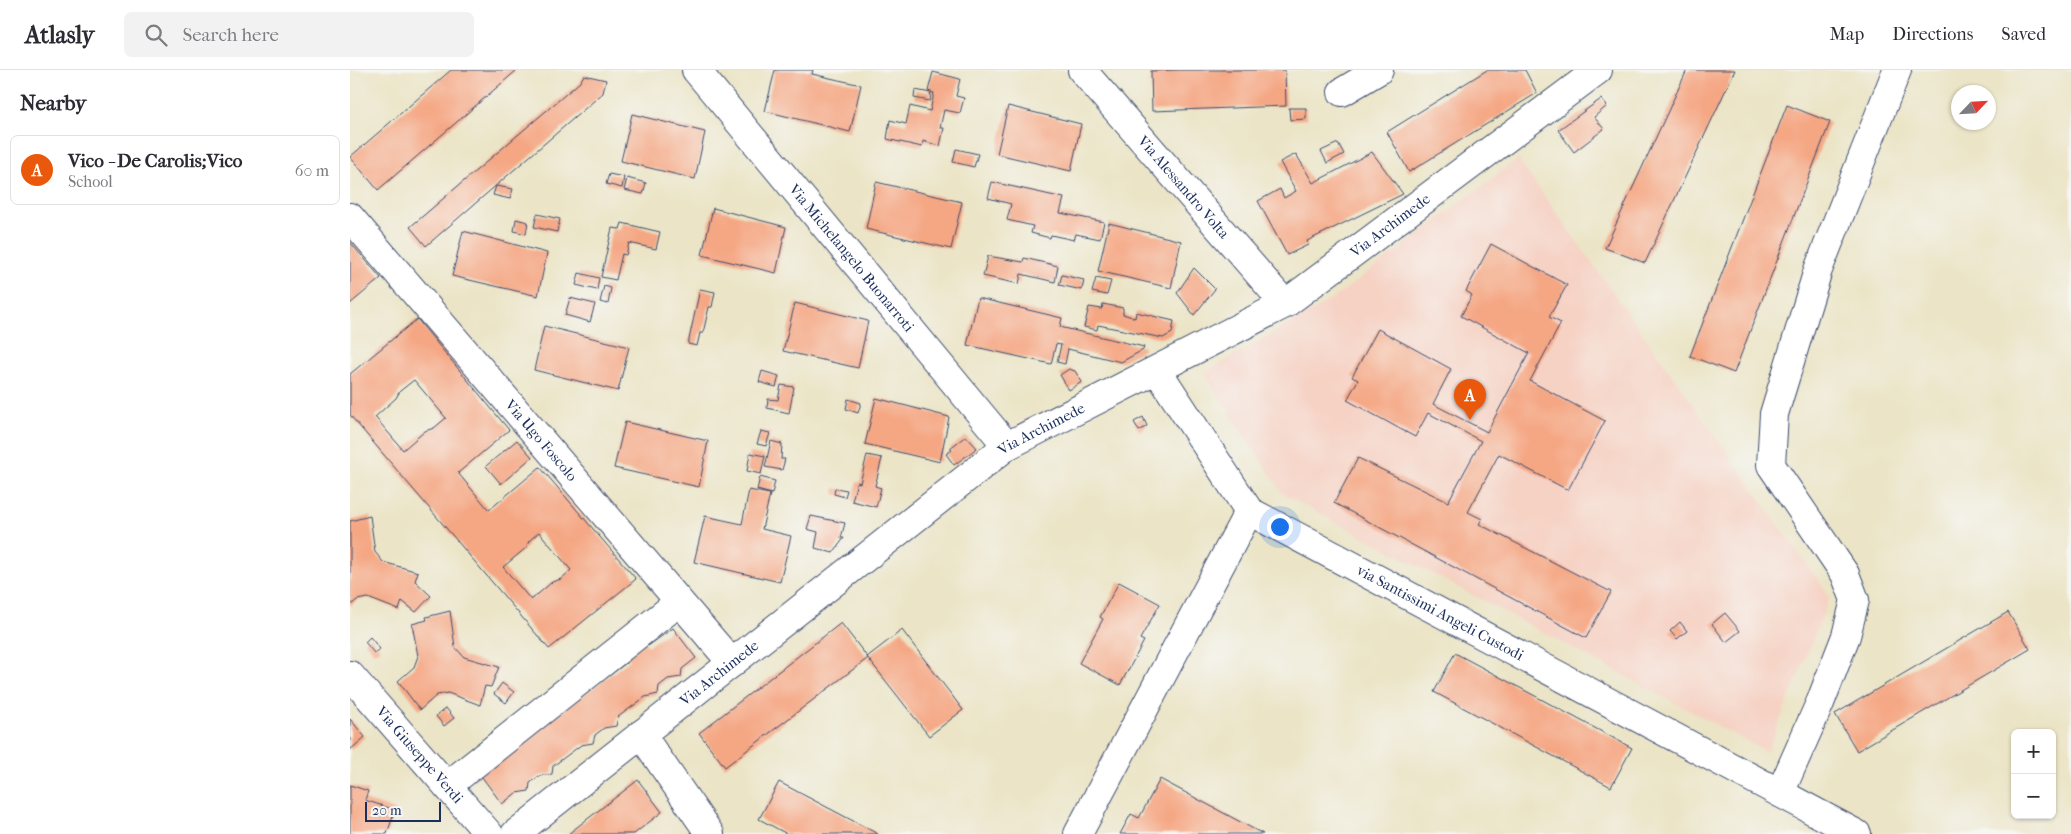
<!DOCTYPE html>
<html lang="en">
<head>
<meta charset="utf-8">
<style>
  body { margin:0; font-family:"IM FELL French Canon",serif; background:#f2f2f3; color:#2b2b33 }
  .controls { position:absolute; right:15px; bottom:15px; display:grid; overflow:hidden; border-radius:8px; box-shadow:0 1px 4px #0004 }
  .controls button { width:45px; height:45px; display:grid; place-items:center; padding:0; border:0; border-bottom:1px solid #e1e1e2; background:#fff; color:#2b2b33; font:25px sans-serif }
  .compass { position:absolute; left:1601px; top:15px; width:45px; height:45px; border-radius:50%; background:#fff; box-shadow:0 1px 4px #0004; rotate:65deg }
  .scale { position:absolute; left:15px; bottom:12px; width:76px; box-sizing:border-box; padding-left:5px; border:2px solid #1b2f5e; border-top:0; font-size:14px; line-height:18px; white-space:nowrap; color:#1b2f5e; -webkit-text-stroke:4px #f6f6f2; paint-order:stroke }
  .you { position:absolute; left:929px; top:456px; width:18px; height:18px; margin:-12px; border:4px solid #fff; border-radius:50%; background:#1a73e8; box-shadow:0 0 0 8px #1a73e833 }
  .badge { display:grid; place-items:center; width:32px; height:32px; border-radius:50%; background:#ea580c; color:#fff; font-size:16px; font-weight:700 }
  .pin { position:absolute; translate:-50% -41px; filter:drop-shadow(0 1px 2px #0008) }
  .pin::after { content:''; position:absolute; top:26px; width:18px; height:15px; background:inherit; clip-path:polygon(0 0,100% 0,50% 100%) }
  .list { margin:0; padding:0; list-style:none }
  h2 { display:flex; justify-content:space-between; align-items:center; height:65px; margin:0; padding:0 20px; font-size:21px }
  h2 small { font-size:16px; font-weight:400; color:#7c7c81 }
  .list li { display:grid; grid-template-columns:32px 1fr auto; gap:15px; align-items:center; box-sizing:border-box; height:70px; margin:0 10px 10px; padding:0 10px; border:1px solid #e1e1e2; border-radius:8px }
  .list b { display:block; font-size:19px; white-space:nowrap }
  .list p { margin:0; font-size:16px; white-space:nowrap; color:#7c7c81 }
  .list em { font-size:16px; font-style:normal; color:#7c7c81 }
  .icon { flex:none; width:28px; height:28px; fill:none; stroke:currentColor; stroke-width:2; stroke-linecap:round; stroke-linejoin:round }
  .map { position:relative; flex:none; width:1721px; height:764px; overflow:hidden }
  header { display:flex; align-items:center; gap:30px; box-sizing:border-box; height:70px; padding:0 25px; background:#fff; border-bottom:1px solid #e1e1e2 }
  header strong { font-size:24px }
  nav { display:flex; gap:28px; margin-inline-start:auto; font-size:18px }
  .search { width:350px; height:45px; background:#f2f2f3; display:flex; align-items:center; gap:12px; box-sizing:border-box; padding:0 18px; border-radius:8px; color:#7c7c81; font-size:19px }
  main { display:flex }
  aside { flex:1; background:#fff }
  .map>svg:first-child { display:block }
  .built { fill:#f6d2c4 }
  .building { fill:#f5a784; fill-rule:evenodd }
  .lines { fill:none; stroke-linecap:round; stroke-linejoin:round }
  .minor-casing { stroke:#3a4a6e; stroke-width:30 }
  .minor { stroke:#fff; stroke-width:28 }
  .labels { text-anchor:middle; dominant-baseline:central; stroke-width:5; stroke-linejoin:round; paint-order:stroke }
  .street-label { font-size:15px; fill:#1b2f5e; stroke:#f6f6f2 }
</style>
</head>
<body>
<header>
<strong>Atlasly</strong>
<div class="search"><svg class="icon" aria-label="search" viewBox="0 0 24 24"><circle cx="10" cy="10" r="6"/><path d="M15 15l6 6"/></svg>Search here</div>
<nav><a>Map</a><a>Directions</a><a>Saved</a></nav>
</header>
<main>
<aside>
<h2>Nearby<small></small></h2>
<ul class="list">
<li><span class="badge">A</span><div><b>Vico - De Carolis;Vico</b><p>School</p></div><em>60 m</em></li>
</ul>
</aside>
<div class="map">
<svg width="1721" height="764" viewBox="0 0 1721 764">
  <rect width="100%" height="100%" fill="#f6f6f2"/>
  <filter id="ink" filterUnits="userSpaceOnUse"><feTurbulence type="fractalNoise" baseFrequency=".02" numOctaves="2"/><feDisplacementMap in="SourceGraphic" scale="10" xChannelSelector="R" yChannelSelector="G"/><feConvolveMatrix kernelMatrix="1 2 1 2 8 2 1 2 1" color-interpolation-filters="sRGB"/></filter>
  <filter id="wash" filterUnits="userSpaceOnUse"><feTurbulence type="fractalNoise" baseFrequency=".0096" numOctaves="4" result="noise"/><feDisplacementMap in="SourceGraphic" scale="20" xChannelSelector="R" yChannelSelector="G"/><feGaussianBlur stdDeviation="1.12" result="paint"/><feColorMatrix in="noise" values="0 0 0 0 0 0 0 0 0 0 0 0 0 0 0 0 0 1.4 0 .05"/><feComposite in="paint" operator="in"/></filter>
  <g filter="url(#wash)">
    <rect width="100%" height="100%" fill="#ebe4c6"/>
    <polygon class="built" points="1168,89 1480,527 1417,682 933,424 854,303 984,228"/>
    <g id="blocks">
      <g class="building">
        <polygon points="101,0 167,0 28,120 0,87"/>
        <polygon points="425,0 463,0 462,4 511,15 500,62 415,41"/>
        <polygon points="824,0 935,0 936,36 802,41 801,1"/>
        <polygon points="1137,0 1175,0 1187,23 1059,102 1037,62"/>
        <polygon points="1337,0 1385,0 1295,193 1255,178"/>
        <polygon points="583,2 610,9 606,26 614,28 610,43 594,40 590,58 594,58 590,76 573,71 572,77 537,69 540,50 556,54 560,36 580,41 584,23 578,21"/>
        <polygon points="234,5 256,10 253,23 76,176 60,157 230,12"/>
        <polygon points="565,20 581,23 580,31 564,28"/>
        <polygon points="1251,29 1257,36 1244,47 1254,59 1224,82 1208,60"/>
        <polygon points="1437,35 1480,52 1384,303 1340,286"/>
        <polygon points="658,36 731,54 721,101 647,84"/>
        <polygon points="939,38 956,38 956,49 940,50"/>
        <polygon points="282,44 355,62 345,109 271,91"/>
        <polygon points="988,73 994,84 977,93 971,81"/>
        <polygon points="606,79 628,84 624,97 603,92"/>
        <polygon points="1022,82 1053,124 957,171 958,175 937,185 908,131 930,119 934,128 946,121 930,92 946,84 963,113"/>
        <polygon points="259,104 274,107 272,118 256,114"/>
        <polygon points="277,108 296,113 293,124 274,120"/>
        <polygon points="526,112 612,132 601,179 516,159"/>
        <polygon points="642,112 714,128 710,143 754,152 750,169 726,164 724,170 701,165 700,168 681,163 683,156 657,150 661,134 638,128"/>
        <polygon points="146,116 163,119 160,129 143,125"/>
        <polygon points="363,138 436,157 426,203 352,185"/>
        <polygon points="187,144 210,149 207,162 184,157"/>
        <polygon points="166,149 178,152 176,164 164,161"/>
        <polygon points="272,153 310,162 306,179 279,173 276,185 272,184 266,210 251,207 262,158 270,159"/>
        <polygon points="759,153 831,171 821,218 748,201"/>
        <polygon points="113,161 197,183 188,226 102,206"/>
        <polygon points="0,172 31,208 0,234"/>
        <polygon points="1141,174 1217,215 1199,247 1211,253 1180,311 1255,351 1218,420 1149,384 1118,442 1132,449 1129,454 1261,522 1236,568 984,433 1008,388 1098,432 1131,371 1078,343 1065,367 997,330 1008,310 1002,307 1028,259 1101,299 1083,334 1137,362 1179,283 1111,246 1122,225 1116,221"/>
        <polygon points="638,186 673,192 674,188 708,196 705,212 671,204 669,214 633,206"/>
        <polygon points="844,198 865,219 844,245 827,223"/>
        <polygon points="229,203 249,208 247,220 226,215"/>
        <polygon points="712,205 734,210 732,220 709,215"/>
        <polygon points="746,208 761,211 757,225 742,222"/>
        <polygon points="254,216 261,218 258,234 250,232"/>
        <polygon points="350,219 365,222 362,237 359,237 353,263 350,263 347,276 338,274"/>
        <polygon points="220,228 245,234 240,252 215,245"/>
        <polygon points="628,228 712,248 710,257 794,277 793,280 771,292 718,279 715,294 707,292 711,275 706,274 701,294 617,275"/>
        <polygon points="445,233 518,251 508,298 433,281"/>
        <polygon points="753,234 773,238 773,244 785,248 786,242 824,251 822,263 813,268 748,255 747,260 734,257 739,237 752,239"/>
        <path d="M67 249 159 360 108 403 139 440 190 397 286 509 199 579 0 345V304ZM64 310 96 348 84 358 75 361 53 380 25 347 46 328 50 321ZM189 462 221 500 211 509 202 512 181 530 153 497 176 478 179 471Z"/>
        <polygon points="194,256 279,277 268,321 184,300"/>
        <polygon points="719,299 725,301 732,312 719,320 710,305"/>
        <polygon points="412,301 429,306 426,317 409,312"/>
        <polygon points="431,315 444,317 439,343 417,338 418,329 428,330"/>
        <polygon points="526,328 599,347 590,392 515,374"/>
        <polygon points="498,329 511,333 508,343 496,339"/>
        <polygon points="793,347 797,356 789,361 784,352"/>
        <polygon points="275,352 358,371 349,417 264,398"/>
        <polygon points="411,361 420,363 416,376 407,374"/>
        <polygon points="616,366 627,378 604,395 596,384 602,380 600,378"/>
        <polygon points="167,370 182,387 151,414 136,396"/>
        <polygon points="421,371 432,374 431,389 435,389 432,400 415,397"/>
        <polygon points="400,383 415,386 411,404 397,401"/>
        <polygon points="517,385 532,388 525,416 531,418 526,437 502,431 507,412 510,413"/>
        <polygon points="410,407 425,411 422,424 407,420"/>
        <polygon points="485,418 497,420 495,427 484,424"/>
        <polygon points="399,420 420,424 412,459 441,466 430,512 344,492 355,446 392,454"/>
        <polygon points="20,446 25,482 33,492 68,502 65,511 81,526 66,542 52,531 49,540 18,528 7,530 0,536 0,451"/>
        <polygon points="461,446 495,453 491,468 494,468 483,483 465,478 468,462 457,459"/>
        <polygon points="769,512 810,534 790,569 794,571 770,615 729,593 753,549 750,547"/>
        <polygon points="100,541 105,577 114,587 149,597 141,617 135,616 130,635 98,623 87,625 70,640 48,611 64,597 68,586 62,554 77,550 76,547"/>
        <polygon points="1658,542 1680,579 1507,681 1485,644"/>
        <polygon points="1375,543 1390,561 1376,572 1362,554"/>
        <polygon points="1330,552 1337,561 1327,569 1320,561"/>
        <polygon points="491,553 518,588 375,697 349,663"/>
        <polygon points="323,558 346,588 332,599 331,607 318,609 309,616 308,624 295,627 268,647 266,656 254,658 245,665 243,673 231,675 203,696 202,704 189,706 180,713 179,721 166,723 152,734 129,703 280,590 276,586 294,572 298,576"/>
        <polygon points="552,560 613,640 579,666 517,587"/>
        <polygon points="20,567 30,579 24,583 15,572"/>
        <polygon points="1105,583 1282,678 1261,717 1084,622"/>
        <polygon points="152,613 164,622 156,633 144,624"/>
        <polygon points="96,638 104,648 94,656 86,646"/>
        <polygon points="0,649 15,667 0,680"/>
        <polygon points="810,709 913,764 770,764 781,744 789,748"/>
        <polygon points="288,710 312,742 284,764 218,764"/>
        <polygon points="429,712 528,764 437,764 409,749"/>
        <polygon points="0,715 18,721 15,730 45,740 37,764 0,764"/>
      </g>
    </g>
  </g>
  <g filter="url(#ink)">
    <use href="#blocks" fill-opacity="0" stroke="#3a4a6e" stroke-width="1"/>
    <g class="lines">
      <g class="minor-casing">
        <g id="minor">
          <path id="s1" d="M346 0 657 376"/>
          <path id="s2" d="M732 0 935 234"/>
          <polyline points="992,22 1029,0"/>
          <path id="s3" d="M0 147 382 593"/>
          <path id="s4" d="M807 300 899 441 1507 764"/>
          <path id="s5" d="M0 605 139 764"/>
          <polyline points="291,664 360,764"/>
          <polyline points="97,716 329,532"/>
          <polyline points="1430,723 1470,633 1496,566 1505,530 1495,504 1421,395 1424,344 1468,200 1547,0"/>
          <path id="s6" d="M165 764 657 376 935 234 1248 0"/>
          <polyline points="728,764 899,441"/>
        </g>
      </g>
      <use href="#minor" class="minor"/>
    </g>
  </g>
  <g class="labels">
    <g class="street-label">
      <text stroke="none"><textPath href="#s2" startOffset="155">Via Alessandro Volta</textPath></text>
      <text stroke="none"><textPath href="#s6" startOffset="1070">Via Archimede</textPath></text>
      <text stroke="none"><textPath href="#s1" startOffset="244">Via Michelangelo Buonarroti</textPath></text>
      <text stroke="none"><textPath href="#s6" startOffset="665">Via Archimede</textPath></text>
      <text stroke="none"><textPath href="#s3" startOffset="294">Via Ugo Foscolo</textPath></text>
      <text stroke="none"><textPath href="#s4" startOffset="385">via Santissimi Angeli Custodi</textPath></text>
      <text stroke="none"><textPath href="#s6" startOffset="260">Via Archimede</textPath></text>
      <text stroke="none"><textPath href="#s5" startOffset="106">Via Giuseppe Verdi</textPath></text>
    </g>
  </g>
</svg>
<div class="controls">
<button>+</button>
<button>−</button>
</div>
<svg class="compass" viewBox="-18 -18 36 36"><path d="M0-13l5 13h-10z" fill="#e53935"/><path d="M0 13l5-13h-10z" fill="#7c7c81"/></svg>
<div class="scale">20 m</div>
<div class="you"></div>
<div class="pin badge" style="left:1120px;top:350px">A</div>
</div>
</main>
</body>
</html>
